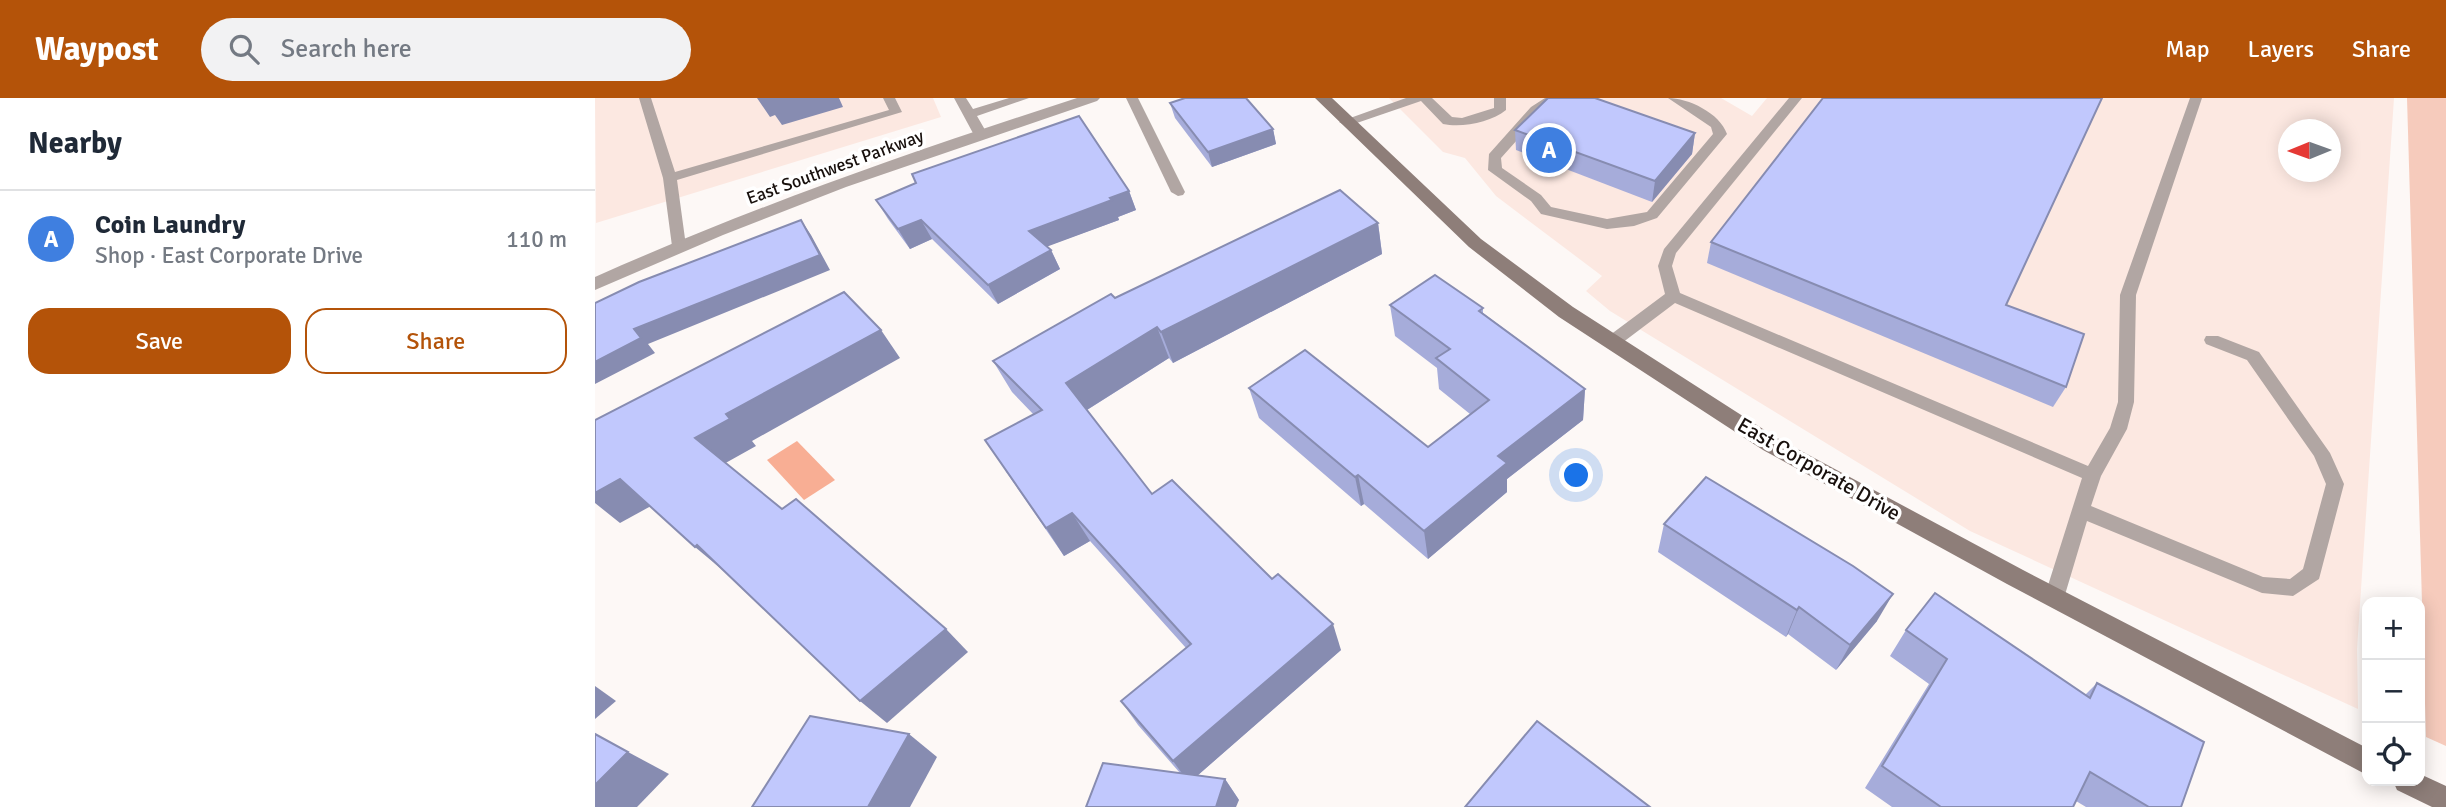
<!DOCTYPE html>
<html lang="en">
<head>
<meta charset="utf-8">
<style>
  body { margin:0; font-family:Signika,sans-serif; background:#f2f2f3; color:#1f2937 }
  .controls { position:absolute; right:21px; bottom:21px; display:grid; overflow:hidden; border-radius:14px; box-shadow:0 4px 18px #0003 }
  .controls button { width:63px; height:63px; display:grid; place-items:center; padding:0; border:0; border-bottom:2px solid #e0e1e3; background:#fff; color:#1f2937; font:35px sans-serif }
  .compass { position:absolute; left:1683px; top:21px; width:63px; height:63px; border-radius:50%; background:#fff; box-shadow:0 4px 18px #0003; rotate:269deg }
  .you { position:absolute; left:982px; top:378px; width:24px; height:24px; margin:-18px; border:5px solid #fff; border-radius:50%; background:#1a73e8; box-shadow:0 0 0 10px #1a73e833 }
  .badge { display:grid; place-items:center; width:46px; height:46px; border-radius:50%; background:#b45309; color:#fff; font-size:23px; font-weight:700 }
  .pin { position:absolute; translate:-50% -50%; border:4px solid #fff; box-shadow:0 2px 7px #0006 }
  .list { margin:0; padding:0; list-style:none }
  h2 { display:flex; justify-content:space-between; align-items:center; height:91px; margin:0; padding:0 28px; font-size:30px }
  h2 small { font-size:23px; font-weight:400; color:#747a83 }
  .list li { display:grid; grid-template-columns:46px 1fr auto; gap:21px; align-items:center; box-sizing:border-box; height:98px; padding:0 28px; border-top:2px solid #e0e1e3 }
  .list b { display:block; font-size:26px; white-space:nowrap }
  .list p { margin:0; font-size:23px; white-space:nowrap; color:#747a83 }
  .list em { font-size:23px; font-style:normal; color:#747a83 }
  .actions { display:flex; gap:14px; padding:21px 28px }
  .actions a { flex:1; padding:16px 0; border:2px solid #b45309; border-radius:21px; text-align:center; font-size:24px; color:#b45309 }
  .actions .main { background:#b45309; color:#fff }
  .icon { flex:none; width:38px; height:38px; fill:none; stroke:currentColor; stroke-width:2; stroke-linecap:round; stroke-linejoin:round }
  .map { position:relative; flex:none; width:1851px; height:709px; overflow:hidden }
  header { display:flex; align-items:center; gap:42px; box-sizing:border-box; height:98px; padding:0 35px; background:#b45309; color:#fff }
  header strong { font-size:33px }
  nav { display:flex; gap:38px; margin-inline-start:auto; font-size:24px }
  .search { width:490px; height:63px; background:#f2f2f3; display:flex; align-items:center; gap:18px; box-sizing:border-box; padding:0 24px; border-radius:38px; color:#747a83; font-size:26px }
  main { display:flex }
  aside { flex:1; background:#fff }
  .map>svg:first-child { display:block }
  .built { fill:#fce8e1; fill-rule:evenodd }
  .green { fill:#f6cbbc }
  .water { fill:#f8ae94 }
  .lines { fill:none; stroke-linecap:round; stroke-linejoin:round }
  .service { fill:#b1a6a3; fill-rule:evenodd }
  .tertiary { fill:#b1a6a3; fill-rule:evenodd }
  .secondary { fill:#8e7e79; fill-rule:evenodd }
  .wall { fill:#a6acda }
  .shaded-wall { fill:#878cb1 }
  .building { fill:#c1c8fd; stroke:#878cb1; stroke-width:2 }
  .labels { text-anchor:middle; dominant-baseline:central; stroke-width:7; stroke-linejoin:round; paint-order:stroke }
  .far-street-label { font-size:18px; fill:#18100d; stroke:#fff }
  .street-label { font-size:21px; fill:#18100d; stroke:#fff }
</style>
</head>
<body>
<header>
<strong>Waypost</strong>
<div class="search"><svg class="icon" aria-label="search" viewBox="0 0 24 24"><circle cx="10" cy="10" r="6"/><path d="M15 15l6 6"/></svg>Search here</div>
<nav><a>Map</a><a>Layers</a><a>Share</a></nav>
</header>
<main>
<aside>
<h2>Nearby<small></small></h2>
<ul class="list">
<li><span class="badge" style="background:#3f7fe0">A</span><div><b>Coin Laundry</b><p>Shop · East Corporate Drive</p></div><em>110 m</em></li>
</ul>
<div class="actions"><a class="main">Save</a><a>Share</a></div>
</aside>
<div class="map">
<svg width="1851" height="709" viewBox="0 0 1851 709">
  <rect width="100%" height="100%" fill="#fdf8f6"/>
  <g class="built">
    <polygon points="0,0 338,0 346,19 1,125"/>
    <path d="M794 0H1126L1157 18 1172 0H1799L1762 551 1763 611 1375 433 1015 213 991 193 1007 178 901 98 870 60 848 54ZM1694 32H1736V74H1694Z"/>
  </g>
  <polygon class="green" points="1812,0 1851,0 1851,648 1831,639"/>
  <polygon class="water" points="202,343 240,382 209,402 172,362"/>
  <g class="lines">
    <g class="service">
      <polygon points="44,0 56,0 80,74 294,12 288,0 300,0 307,14 82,82 91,148 84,153 77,148 68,80"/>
      <polygon points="359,0 371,0 378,11 414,0 434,0 382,18 393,37 386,41 379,37"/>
      <polygon points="531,0 543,0 590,94 588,97 583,98 576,94"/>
      <path d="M811 0H837L857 19 867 20 899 10V0H911V12C896 24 868 30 848 26L826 3 756 27 751 28 744 24Z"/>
      <path d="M950 0H965L946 15 906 60 907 70 946 97 956 109 1012 121 1052 114 1118 36 1116 29 1073 0C1093 0 1125 15 1132 36L1062 120 1039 128 1012 131 946 116 936 103 893 72 894 56 936 9Z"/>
      <polygon points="1194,0 1207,0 1081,155 1077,168 1085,195 1493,368 1515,330 1523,304 1525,197 1595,0 1607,0 1541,197 1539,304 1532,331 1506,378 1496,408 1668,479 1695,481 1708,471 1731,386 1719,358 1652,262 1611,246 1609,242 1611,238 1623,238 1664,254 1735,355 1749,386 1724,481 1698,498 1667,495 1492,423 1469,500 1466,506 1459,509 1452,506 1449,500 1487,380 1080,205 1023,248 1011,248 1009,244 1011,240 1070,196 1063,168 1069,151"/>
    </g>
    <path class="tertiary" d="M482 0H505L502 3 251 89 128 137 0 192V179C157 109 318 53 482 0Z"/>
    <g class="secondary">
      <polygon points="720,0 737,0 886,141 978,209 1182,340 1428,472 1772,650 1772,677 1412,486 1168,352 964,219 874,149"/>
      <polygon points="1825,676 1851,688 1851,709 1837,709 1802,692 1798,683 1825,683"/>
    </g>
  </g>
  <g class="wall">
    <polygon points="575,5 678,31 681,46 617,69 580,20"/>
    <polygon points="920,32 1100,35 1097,56 1057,104 921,52"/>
    <polygon points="321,85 534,93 541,112 523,119 524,122 452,148 456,152 465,171 403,206 337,141 315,151 293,121 281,102"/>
    <polygon points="783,125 787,156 578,265 574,260 492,312 557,396 746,552 603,677 630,681 644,702 585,675 543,627 526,603 591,550 495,443 469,458 410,372 439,317 417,294 398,263 520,200"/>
    <polygon points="1116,144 1411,207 1471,289 1458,309 1112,165"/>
    <polygon points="795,207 888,210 888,215 990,291 988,322 912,381 912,394 833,461 769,406 766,408 664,320 654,290 833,349 875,316 844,291 842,270 800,238"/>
    <polygon points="1069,426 1282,523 1241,572 1193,536 1191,539 1063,454"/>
    <polygon points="1311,532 1490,597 1502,585 1586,709 1491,709 1481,703 1478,709 1297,709 1270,690 1334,586 1295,558"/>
  </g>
  <g class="shaded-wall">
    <polygon points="162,0 244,0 248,9 187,27 180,17 175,19"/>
    <polygon points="678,31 681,46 617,69 613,54"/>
    <polygon points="1100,35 1097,56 1057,104 1060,83"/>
    <polygon points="534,93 541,112 523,119 524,122 443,152 434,133"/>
    <polygon points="206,122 216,137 235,172 53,246 60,255 0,286 0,264 39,231"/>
    <polygon points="326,122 337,141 315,151 303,131"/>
    <polygon points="783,125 787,156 578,265 566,234"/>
    <polygon points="456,152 465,171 403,206 393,187"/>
    <polygon points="562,229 574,260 487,315 471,285"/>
    <polygon points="286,232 305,260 157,343 161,348 127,367 100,340 131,316"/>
    <polygon points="990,291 988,322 912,381 912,394 833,461 829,433 903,358"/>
    <polygon points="763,377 769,406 766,408 760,379"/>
    <polygon points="25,381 56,408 25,425 0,405 0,395"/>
    <polygon points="477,415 495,443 469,458 451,430"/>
    <polygon points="102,447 130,474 100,449"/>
    <polygon points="1298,496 1282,523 1241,572 1255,547"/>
    <polygon points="1204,509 1193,536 1191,539 1202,512"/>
    <polygon points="738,526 746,552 594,685 578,663"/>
    <polygon points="351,531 373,554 292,625 265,603"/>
    <polygon points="0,588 21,603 0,621"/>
    <polygon points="314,636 342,659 315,709 273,709"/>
    <polygon points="33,654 74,676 42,709 0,709 0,687"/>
    <polygon points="630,681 644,702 641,709 621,709"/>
  </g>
  <g class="building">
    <polygon points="590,0 651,0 678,31 613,54 575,5"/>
    <polygon points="953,0 1000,0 1100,35 1060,83 920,32"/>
    <polygon points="1228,0 1507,0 1411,207 1489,236 1471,289 1116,144"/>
    <polygon points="484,18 534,93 515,100 517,102 434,133 456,152 393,187 326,122 303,131 281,102 321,85 317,76"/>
    <polygon points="745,92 783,125 566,234 562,229 471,285 557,396 577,382 677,481 683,476 738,526 578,663 526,603 596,546 477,415 451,430 390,342 447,312 398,263 516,196 520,200"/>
    <polygon points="206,122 225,157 39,231 46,240 0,264 0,205 44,184"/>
    <polygon points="840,177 888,210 884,213 990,291 903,358 912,365 829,433 763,377 760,379 654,290 710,252 833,349 894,302 841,260 855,251 795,207"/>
    <polygon points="249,194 286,232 131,316 135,321 100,340 187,411 201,401 351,531 265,603 102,447 100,449 25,381 0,395 0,322"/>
    <polygon points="1111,379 1258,468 1298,496 1255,547 1204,509 1202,512 1069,426"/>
    <polygon points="1340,495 1495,600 1502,585 1609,644 1586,709 1554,709 1495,674 1478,709 1346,709 1287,668 1352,561 1311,532"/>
    <polygon points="215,618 314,636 273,709 157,709"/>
    <polygon points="942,623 1055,709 870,709"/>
    <polygon points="0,636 33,654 0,687"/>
    <polygon points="508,665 630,681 621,709 491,709"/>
  </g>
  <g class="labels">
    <g class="far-street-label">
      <text transform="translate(240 69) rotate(-20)">East Southwest Parkway</text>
    </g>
    <g class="street-label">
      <text transform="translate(1224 371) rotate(30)">East Corporate Drive</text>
    </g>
  </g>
</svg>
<div class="controls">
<button>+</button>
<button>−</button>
<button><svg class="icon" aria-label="locate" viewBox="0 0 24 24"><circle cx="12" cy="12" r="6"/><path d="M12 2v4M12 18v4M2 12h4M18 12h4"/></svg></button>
</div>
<svg class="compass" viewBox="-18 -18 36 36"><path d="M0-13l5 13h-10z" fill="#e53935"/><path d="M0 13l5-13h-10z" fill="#747a83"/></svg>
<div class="you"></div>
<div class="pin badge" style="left:954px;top:52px;background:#3f7fe0">A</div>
</div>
</main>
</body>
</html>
